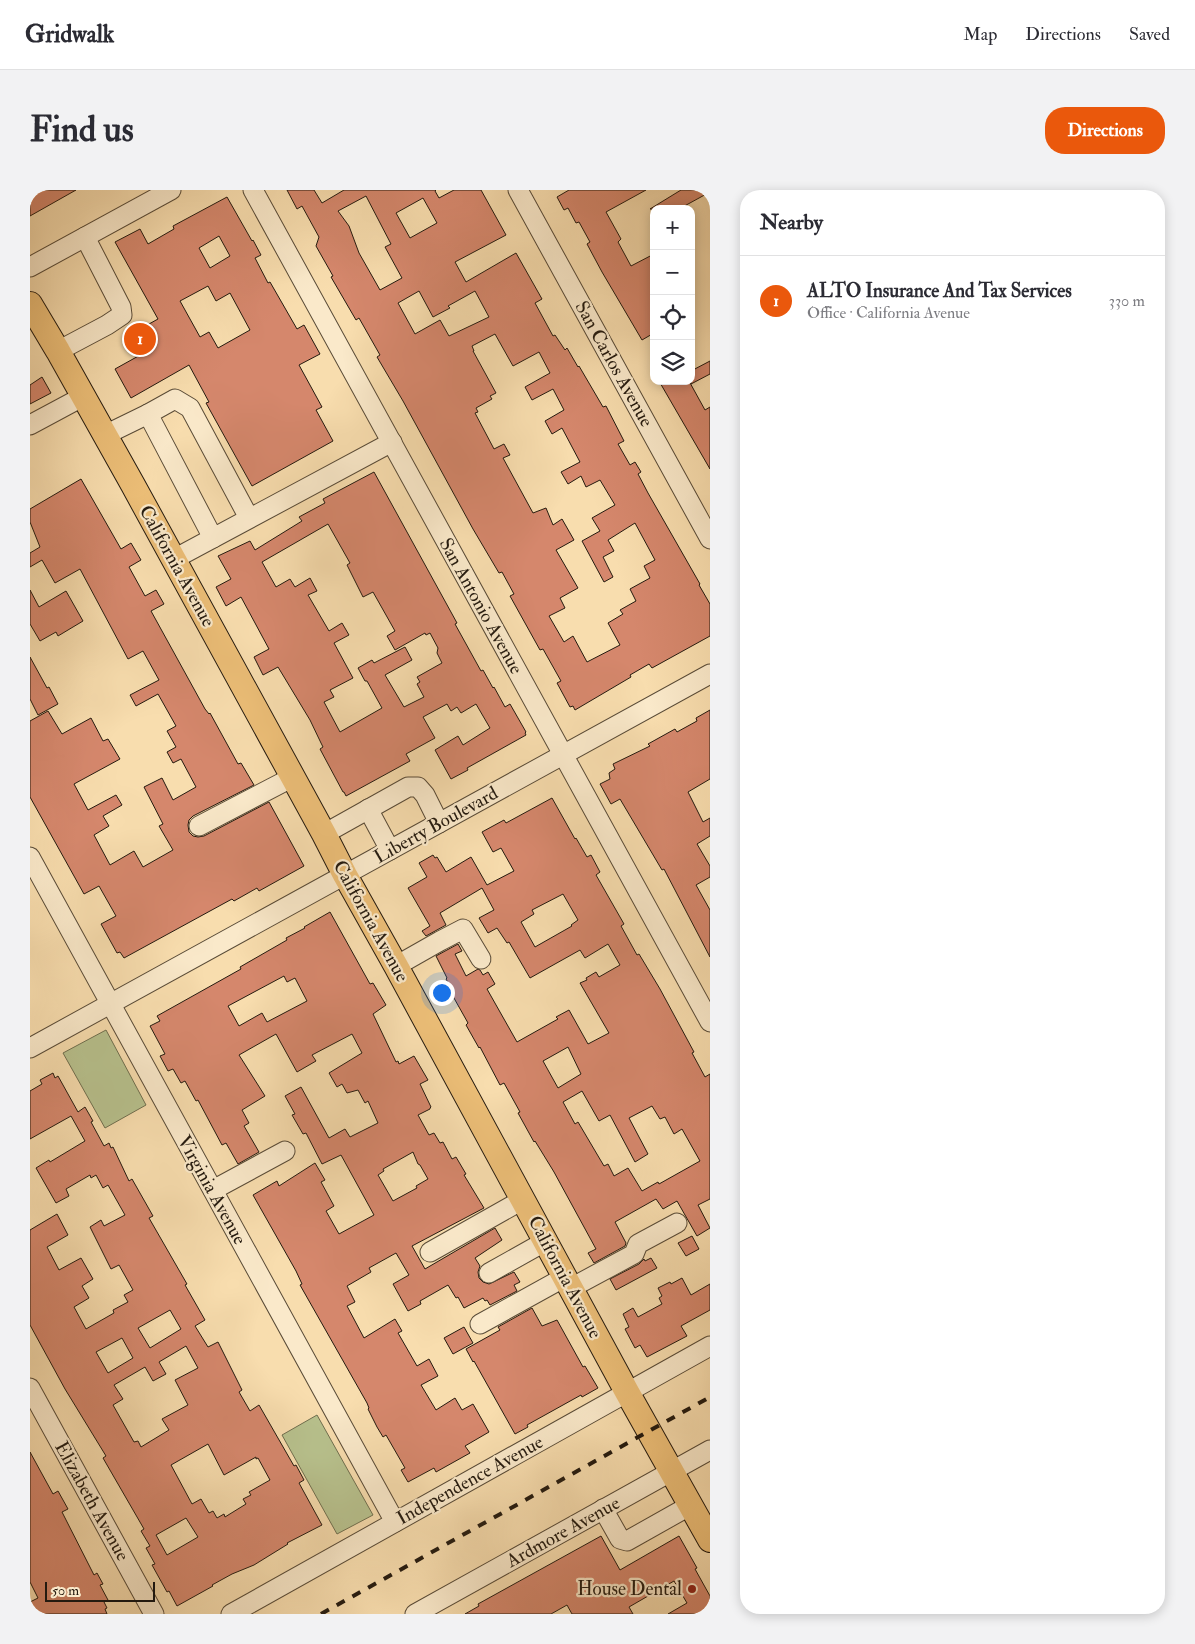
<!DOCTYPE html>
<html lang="en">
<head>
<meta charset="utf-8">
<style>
  body { margin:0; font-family:"IM FELL Double Pica",serif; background:#f2f2f3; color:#2b2b33 }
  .controls { position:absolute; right:15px; top:15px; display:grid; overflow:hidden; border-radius:10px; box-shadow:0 2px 12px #0003 }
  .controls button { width:45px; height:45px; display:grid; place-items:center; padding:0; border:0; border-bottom:1px solid #e1e1e2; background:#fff; color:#2b2b33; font:25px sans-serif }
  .scale { position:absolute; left:15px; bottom:12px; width:110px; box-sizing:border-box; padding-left:5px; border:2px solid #241a0f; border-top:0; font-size:14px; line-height:18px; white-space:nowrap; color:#241a0f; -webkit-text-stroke:4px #fae9ca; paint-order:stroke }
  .you { position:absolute; left:411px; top:802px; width:18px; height:18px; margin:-12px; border:4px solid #fff; border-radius:50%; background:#1a73e8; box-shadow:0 0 0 8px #1a73e833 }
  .badge { display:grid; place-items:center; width:32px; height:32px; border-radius:50%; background:#ea580c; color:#fff; font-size:16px; font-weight:700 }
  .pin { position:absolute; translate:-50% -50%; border:2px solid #fff; box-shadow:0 1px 5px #0006 }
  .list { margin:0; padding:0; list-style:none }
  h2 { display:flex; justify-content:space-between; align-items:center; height:65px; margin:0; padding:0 20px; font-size:21px }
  h2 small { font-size:16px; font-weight:400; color:#7c7c81 }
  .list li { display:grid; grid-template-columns:32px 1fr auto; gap:15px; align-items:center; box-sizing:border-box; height:90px; padding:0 20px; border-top:1px solid #e1e1e2 }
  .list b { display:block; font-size:19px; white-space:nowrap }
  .list p { margin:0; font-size:16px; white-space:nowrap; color:#7c7c81 }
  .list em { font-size:16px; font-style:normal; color:#7c7c81 }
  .icon { flex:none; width:28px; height:28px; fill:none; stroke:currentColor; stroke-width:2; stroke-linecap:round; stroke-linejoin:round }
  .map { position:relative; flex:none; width:680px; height:1424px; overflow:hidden; border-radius:20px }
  header { display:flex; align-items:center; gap:30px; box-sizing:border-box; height:70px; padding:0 25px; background:#fff; border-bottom:1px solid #e1e1e2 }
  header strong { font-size:24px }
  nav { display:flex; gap:28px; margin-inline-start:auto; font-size:18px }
  .intro { display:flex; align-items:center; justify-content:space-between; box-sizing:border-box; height:120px; padding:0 30px }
  h1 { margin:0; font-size:35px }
  .button { padding:12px 22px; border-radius:20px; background:#ea580c; color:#fff; font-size:18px; font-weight:700 }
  main { display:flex; gap:30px; padding:0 30px }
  aside { flex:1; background:#fff; border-radius:20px; box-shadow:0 2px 12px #0003 }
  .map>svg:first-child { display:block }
  .green { fill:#b8c28e; stroke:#6e6e4e }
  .building { fill:#d5876c; stroke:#241a0f; fill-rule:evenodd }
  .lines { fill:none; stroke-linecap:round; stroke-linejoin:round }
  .minor-casing { stroke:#594b37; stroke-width:21 }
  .major-casing { stroke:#241a0f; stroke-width:26 }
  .minor { stroke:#fae9ca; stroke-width:19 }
  .major { stroke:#ecbe77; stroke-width:24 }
  .rail { stroke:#241a0f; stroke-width:4; stroke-dasharray:9 9; stroke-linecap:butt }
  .poi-dot { fill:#8f2418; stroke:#fae9ca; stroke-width:2 }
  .labels { text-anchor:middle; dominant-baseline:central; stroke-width:4.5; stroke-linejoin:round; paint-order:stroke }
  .street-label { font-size:19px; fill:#241a0f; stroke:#fae9ca }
  .poi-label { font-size:19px; fill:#241a0f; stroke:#fae9ca; text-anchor:end }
</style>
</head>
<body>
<header>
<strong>Gridwalk</strong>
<nav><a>Map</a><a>Directions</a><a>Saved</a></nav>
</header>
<div class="intro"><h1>Find us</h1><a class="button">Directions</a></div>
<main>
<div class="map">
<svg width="680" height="1424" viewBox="0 0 680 1424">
  <rect width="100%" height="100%" fill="#f8ddae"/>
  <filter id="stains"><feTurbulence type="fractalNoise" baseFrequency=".004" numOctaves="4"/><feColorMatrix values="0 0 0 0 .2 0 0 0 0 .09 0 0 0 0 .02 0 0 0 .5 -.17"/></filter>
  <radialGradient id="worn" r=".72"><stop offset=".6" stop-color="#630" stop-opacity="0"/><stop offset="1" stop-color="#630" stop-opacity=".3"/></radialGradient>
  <g class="green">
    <polygon points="76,840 116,915 75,938 33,863"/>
    <polygon points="287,1225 343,1325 307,1344 252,1245"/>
  </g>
  <g class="building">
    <polygon points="0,0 46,0 0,26"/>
    <path d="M257 0H284L292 13 314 0H406L405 1 409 8 424 0H451L476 45 425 72 436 92 486 63 512 109 505 113 523 146 525 145 535 160 537 158 548 177 549 176 573 217 576 216 594 251 588 254 600 275 605 272 611 282 608 284 618 303 670 394 669 395 680 414V446L622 478 619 474 600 485 601 487 545 520 543 516 540 517 527 493 531 491 513 459 510 460 480 406 484 404 472 382 469 383 443 339 373 211 347 167 350 165 329 128 326 130 301 87 303 86 286 56 289 47 272 16 267 19ZM336 6 361 54 355 57 372 88 350 100 329 63 319 36 308 21ZM393 8 407 33 380 48 366 23ZM389 101 403 127 420 118 418 116 445 101 459 127 419 146 410 130 385 144 368 113ZM465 144 483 176 509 162 520 183 495 197 502 210 523 199 534 220 515 231 522 244 532 238 550 272 531 282 538 294 551 286 556 297 570 290 585 315 562 328 570 341 552 351 574 392 583 387 573 367 584 361 578 350 605 333 625 370 614 376 620 388 600 399 606 411 590 420 593 424 578 433 590 455 557 472 543 446 534 452 519 426 535 418 530 408 548 398 526 360 544 350 532 329 523 335 516 318 503 323 473 268 480 265 474 254 464 259 445 223 448 222 446 218 462 209 460 206 466 203 443 161H444L442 156Z"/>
    <polygon points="539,0 616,0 576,22 591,49 588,52 601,76 624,64 624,143 612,150 572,82 557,54 560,52 549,32 546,33 538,18 534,20 527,7"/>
    <polygon points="651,0 680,0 680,2 649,19 620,19"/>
    <path d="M197 7 222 51 223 50 231 65 225 68 238 93 240 92 267 139 274 135 290 164 269 175 292 217 286 220 303 251 222 296 176 213 179 212 159 175 101 208 85 179 112 164 101 144 128 129 85 52 110 39 118 54 144 39 143 36ZM189 46 200 66 180 78 169 58ZM178 96 186 111 200 103 220 140 188 158 179 142 170 147 150 111Z"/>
    <polygon points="680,171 680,184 661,194 661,181"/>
    <polygon points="12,187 21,203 0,214 0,195"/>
    <polygon points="629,191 659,191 675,220 680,217 680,279"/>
    <path d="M344 282 427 433 425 434 451 481 453 480 463 498 464 497 475 517 480 514 496 542 495 543 496 545 437 578 438 580 421 589 405 560 428 546 433 555 460 538 446 514 431 523 427 517 421 521 417 514 393 527 405 548 376 564 380 571 316 606 314 602H313L290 559 293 557 291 553 280 530 248 477 233 485 224 467 239 459 211 407 196 416 186 397 201 389 188 366 220 351 225 360 272 331 269 327 295 313 293 309ZM298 334 320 373 317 375 333 407 343 402 365 441 357 446 365 460 395 443 396 445 400 443 408 458 407 463 412 473 387 487 390 492 387 494 394 507 374 517 355 485 382 470 375 457 344 473 342 470 328 478 335 491H337L352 518 310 542 294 512 304 507 300 500 323 488 304 453 319 445 312 433 299 441 278 405 287 401 280 388 265 397 260 389 246 397 232 372Z"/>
    <polygon points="51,289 91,359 101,353 111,370 99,377 115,406 126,400 134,414 121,421 175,519 179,524 180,523 208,574 211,573 224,595 163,626 159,630 158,635 159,642 163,646 168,647 174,646 239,612 274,676 229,701 227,698 204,711 202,709 94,768 90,762 87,763 71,734 86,726 69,696 54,704 0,607 0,531 18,521 32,544 61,528 73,551 78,549 90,569 44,594 58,620 86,605 92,615 73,626 79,636 64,645 80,675 104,661 113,677 143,660 129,636 133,634 114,597 132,588 143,610 166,597 151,569 143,573 137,562 146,557 137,541 146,536 128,504 106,516 100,505 129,490 113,461 98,469 50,379 25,393 12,370 0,377 0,363 10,357 0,332 0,319"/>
    <polygon points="0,400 9,417 36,401 53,431 28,446 26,442 10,451 0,434"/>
    <polygon points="0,467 17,498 19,497 28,514 8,525 0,509"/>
    <polygon points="680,520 680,589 658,602 673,632 680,628 680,646 667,654 680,676 680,687 666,695 680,720 680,767 634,679 632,680 590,609 581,614 570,594 580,589 579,583 585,579 583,574 620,556 618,554 645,539 647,542 667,531 666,528"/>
    <path d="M522 608 545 649 546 648 557 667 561 665 570 682 566 685 594 734 591 736 607 765 609 764 630 799 664 862 662 863 675 887 680 884V1009L668 1015 680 1038 667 1046 647 1011 633 1019 626 1009 585 1032 596 1053 595 1056 564 1073 558 1063 566 1059 524 982 505 951 504 952 488 923 490 922 474 893 470 895 450 857 449 858 436 835 438 833 420 801 422 800 416 789 417 788 406 766 428 754 432 761 425 764 436 786 448 779 450 780 453 785 458 782 465 794 457 799 487 852 528 829 526 827 539 820 558 854 579 843 550 793 557 790 556 788 566 782 569 787 590 775 578 754 555 768 550 760 500 788 479 752 477 753 467 738 458 743 449 728 464 720 452 698 410 723 416 735 396 746 392 741 400 736 378 698 397 687 389 673 403 665 405 668 407 667 416 682 441 667 457 695 484 681 471 658 463 662 452 642 474 630 476 633ZM533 704 548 730 541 735 542 736 505 757 491 732 504 724 502 720ZM538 857 551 884 528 898 513 871ZM552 901 569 931 580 925 605 972 618 964 599 928 622 916 630 929 635 927 644 944 652 939 670 971 629 994 628 992 612 1001 598 978 584 986 578 974 574 976 548 932 545 934 533 912Z"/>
    <path d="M300 722 340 794 343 793 356 815 343 824 366 872 368 871 369 874 384 866 398 890 390 894 401 917 400 918V919L388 925 399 945 404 943 410 953 413 952 422 969 426 967 436 984 434 985 454 1018 382 1056 395 1079 465 1038 472 1050 445 1068 450 1076 448 1082 449 1088 453 1092 459 1094 484 1082 490 1092 484 1095 487 1101 460 1115 457 1110 455 1111 453 1108 434 1118 428 1107 426 1108 418 1095 390 1111 391 1114 378 1121 363 1094 379 1085 366 1063 339 1078 341 1082 317 1096 325 1112 317 1116 334 1148 365 1129 372 1141 368 1143 387 1176 399 1169 408 1186 391 1195 406 1220 425 1208 432 1220 443 1214 459 1242 435 1256 440 1263 406 1282 404 1278 378 1292 371 1280 375 1278 356 1245 353 1247 347 1237 338 1219 339 1218 337 1213 270 1095 272 1094 266 1081 223 1005 247 991 249 996 285 973 295 990 291 992 304 1016 296 1021 309 1044 344 1025 311 965 292 974 276 943 273 944 262 925 265 924 255 906 271 897 299 948 315 939 320 947 348 933 338 911 335 913 328 900 317 903 312 894 307 897 299 883 332 863 322 844 282 865 286 871 267 882 246 844 209 865 235 906 212 920 219 933 214 936 229 962 208 974 196 953 192 955 168 910 166 911 155 891 151 893 143 879 138 881 130 866 135 864 120 836 130 831 127 826 211 779 210 777 257 750 256 748 275 738 274 737ZM254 786 257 792 265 788 277 811 237 832 232 823 209 836 198 816ZM383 962 388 974 390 975 398 989 386 996 387 998 363 1011 348 985 354 981 353 979Z"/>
    <path d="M23 883 25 888 28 886 48 922 55 917 63 931 61 932 74 956 79 953 81 958 83 957 99 991 102 989 123 1026 119 1028 157 1094 155 1095 175 1130 165 1136 178 1157 188 1152 212 1200 209 1202 220 1221 229 1215 264 1276 266 1275 274 1290 269 1293 292 1335 257 1353 258 1354 224 1375 202 1384 182 1395 183 1396 147 1416 139 1401 137 1402 122 1375 125 1374 116 1358 120 1356 111 1341 114 1339 73 1268 76 1266 35 1199 0 1135V1040L27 1024 38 1045 17 1057 29 1080 51 1068 63 1089 52 1096 59 1108 44 1117 56 1139 84 1123 83 1120 98 1112 94 1105 103 1100 89 1075 81 1079 60 1037 71 1030 74 1036 95 1025 78 995 73 998 66 985 61 988 60 985 36 999 39 1006 26 1013 6 978 19 970 20 972 55 951 41 926 0 949V901L12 894 10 890ZM140 1120 151 1139 120 1158 108 1138ZM92 1148 103 1168 78 1183 66 1162ZM156 1156 168 1178 145 1190 158 1215 132 1229 139 1240 111 1257 108 1251 104 1252 83 1215 93 1209 84 1195 115 1177 123 1191 136 1184 129 1172ZM178 1254 194 1285 226 1267V1269L228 1268 240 1290 219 1302 221 1305 213 1309 216 1314 195 1327 194 1324 187 1328 183 1321 179 1323 171 1309 162 1314 141 1275ZM156 1328 168 1347 137 1365 126 1345Z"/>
    <polygon points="662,1046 669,1059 656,1066 648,1053"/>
    <polygon points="621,1068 627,1078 586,1100 580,1089 609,1074 614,1069 615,1071"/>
    <polygon points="652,1088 661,1105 680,1094 680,1120 651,1136 657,1146 617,1167 610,1155 605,1158 595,1139 599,1137 593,1124 603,1118 608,1127 632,1114 629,1108 632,1106 628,1098 640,1092 641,1094"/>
    <polygon points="502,1118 512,1136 527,1130 553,1177 555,1176 568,1198 552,1207 551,1205 497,1235 498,1237 485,1244 444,1171 443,1172 436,1159 470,1140 468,1137"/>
    <polygon points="434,1137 443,1153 423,1164 414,1148"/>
    <polygon points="0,1262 23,1304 28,1301 38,1319 32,1322 64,1385 67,1383 73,1394 70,1395 78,1410 74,1412 77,1418 75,1419 77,1424 3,1424 0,1419 0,1412 8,1408 0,1392"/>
    <polygon points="571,1346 590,1380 649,1346 667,1378 665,1379 680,1406 680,1424 638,1424 657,1413 644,1391 599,1417 603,1424 542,1424 537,1415 521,1424 435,1424 449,1416 448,1414"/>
  </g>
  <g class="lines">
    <g class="minor-casing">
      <g id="minor">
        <polyline points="223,0 680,832"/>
        <polyline points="488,0 680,349"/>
        <polyline points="0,77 141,0"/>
        <polyline points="28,161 77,135 92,125 91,117 55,47"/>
        <polyline points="0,235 54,206"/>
        <polyline points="75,245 118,224"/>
        <polyline points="183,348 118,224 145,209 160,218 219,328"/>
        <polyline points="144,369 362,252"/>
        <polyline points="338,619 360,660"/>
        <polyline points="169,636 263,587"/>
        <polyline points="294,644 378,597 388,597 395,605 409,633"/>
        <polyline points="0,667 365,1332"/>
        <polyline points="366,776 410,751 433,739 451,769"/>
        <polyline points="0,858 680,484"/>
        <polyline points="183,1000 255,961"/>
        <polyline points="400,1062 494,1009"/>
        <polyline points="459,1083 516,1051"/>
        <polyline points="541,1098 604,1064 608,1054 647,1033"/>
        <polyline points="450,1134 535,1087"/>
        <polyline points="0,1198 124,1424"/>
        <polyline points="573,1319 590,1349 597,1351 661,1315"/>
        <polyline points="201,1424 680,1156"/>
        <polyline points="385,1424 680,1260"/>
      </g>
    </g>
    <g class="major-casing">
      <polyline id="major" points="0,114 28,161 103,295 294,644 315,685 366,776 597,1202 680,1350"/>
    </g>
    <use href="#minor" class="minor"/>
    <use href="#major" class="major"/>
    <polyline class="rail" points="291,1424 680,1207"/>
  </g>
  <circle class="poi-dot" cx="662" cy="1399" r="5"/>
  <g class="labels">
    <g class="street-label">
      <text transform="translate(584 174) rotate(61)">San Carlos Avenue</text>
      <text transform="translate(147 376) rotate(61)">California Avenue</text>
      <text transform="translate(451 416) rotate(61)">San Antonio Avenue</text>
      <text transform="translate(406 635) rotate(-29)">Liberty Boulevard</text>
      <text transform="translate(341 731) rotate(61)">California Avenue</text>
      <text transform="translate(182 1000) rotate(61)">Virginia Avenue</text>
      <text transform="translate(535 1087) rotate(62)">California Avenue</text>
      <text transform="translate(440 1290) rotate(-29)">Independence Avenue</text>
      <text transform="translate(62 1311) rotate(61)">Elizabeth Avenue</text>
      <text transform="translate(533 1342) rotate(-29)">Ardmore Avenue</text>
    </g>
    <g class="poi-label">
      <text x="652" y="1399">House Dental</text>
    </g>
  </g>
  <rect width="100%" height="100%" filter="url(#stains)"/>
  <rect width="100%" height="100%" fill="url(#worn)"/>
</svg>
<div class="controls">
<button>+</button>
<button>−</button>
<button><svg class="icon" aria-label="locate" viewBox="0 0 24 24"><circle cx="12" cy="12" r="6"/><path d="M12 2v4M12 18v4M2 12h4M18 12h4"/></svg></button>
<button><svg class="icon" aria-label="layers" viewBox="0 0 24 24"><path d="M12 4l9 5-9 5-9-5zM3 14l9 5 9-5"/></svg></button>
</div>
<div class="scale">50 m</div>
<div class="you"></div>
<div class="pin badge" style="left:110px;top:149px">1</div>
</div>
<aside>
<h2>Nearby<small></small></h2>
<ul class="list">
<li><span class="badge">1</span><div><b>ALTO Insurance And Tax Services</b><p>Office · California Avenue</p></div><em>330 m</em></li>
</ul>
</aside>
</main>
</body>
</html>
